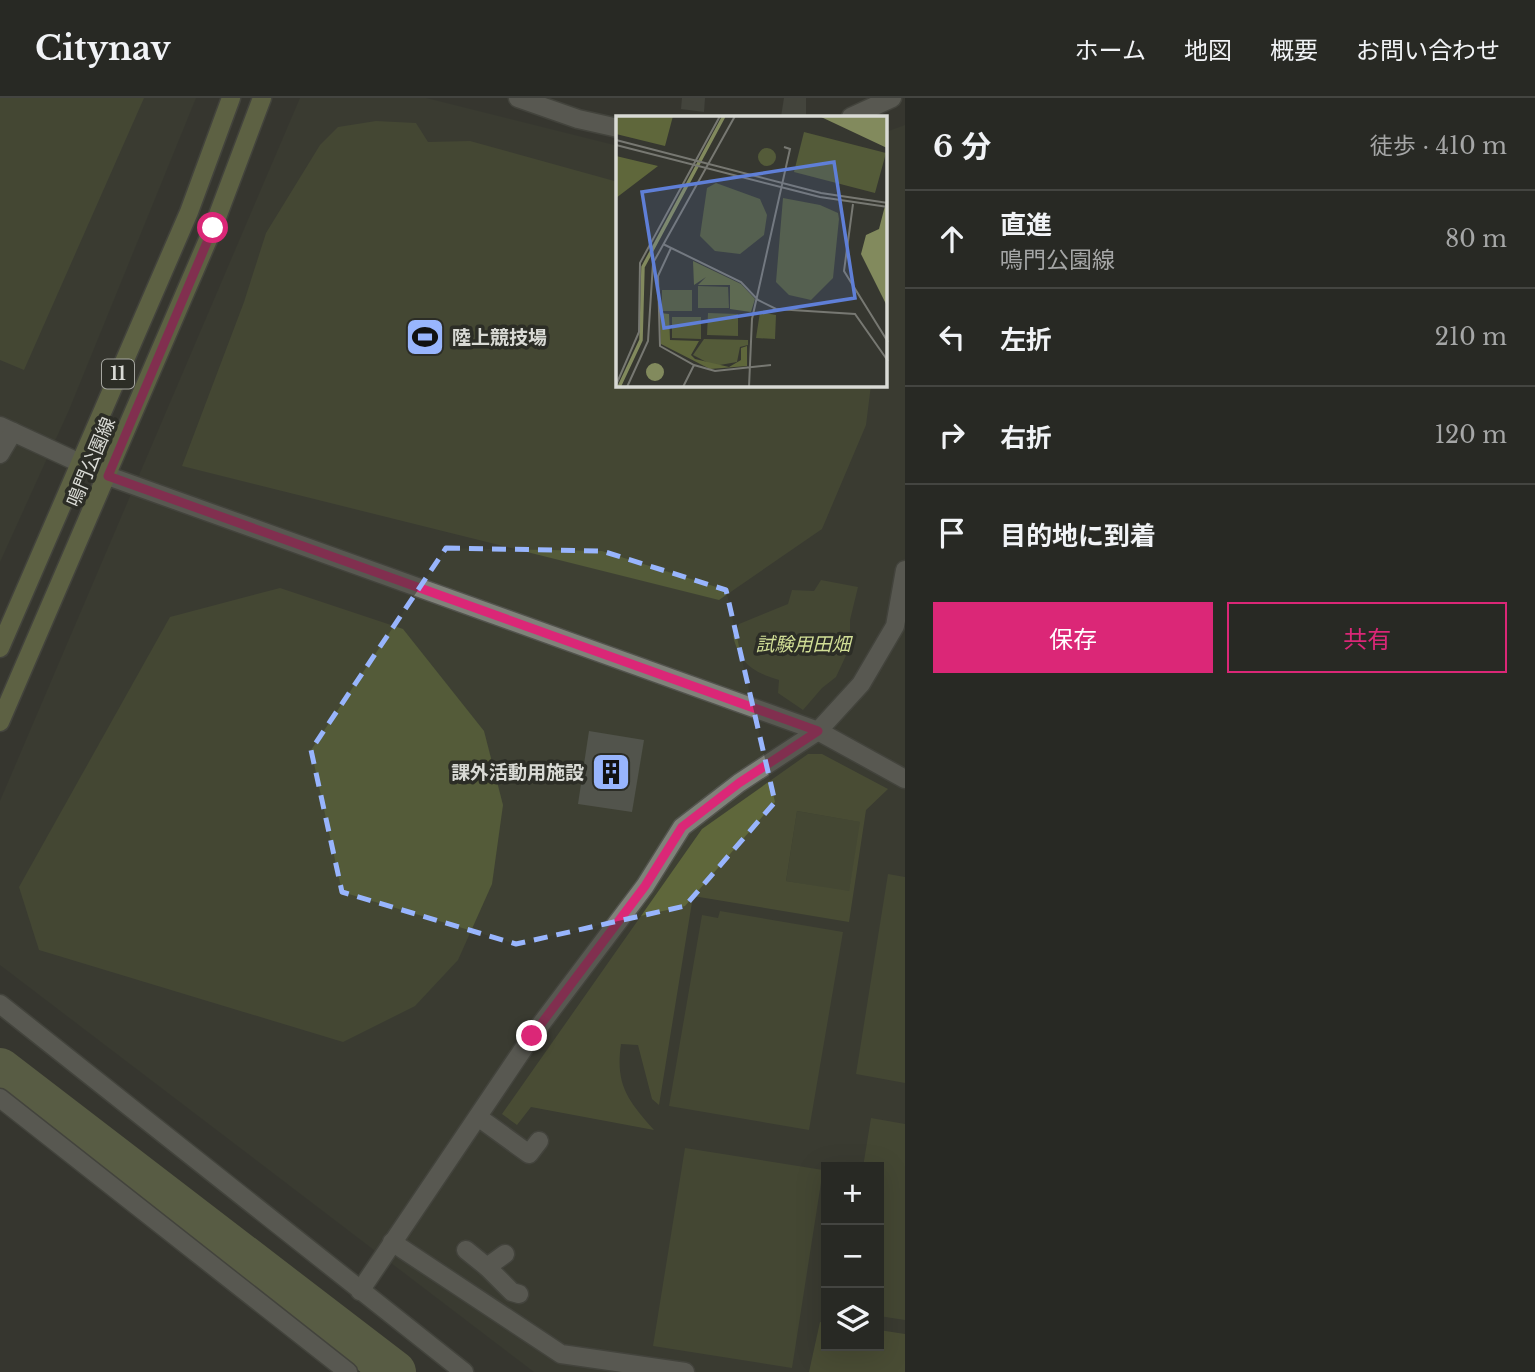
<!DOCTYPE html>
<html lang="ja">
<head>
<meta charset="utf-8">
<style>
  body { margin:0; font-family:"Libre Baskerville","Noto Sans JP",serif; background:#343531; color:#f1f3f6 }
  .controls { position:absolute; right:21px; bottom:21px; display:grid; overflow:hidden; border-radius:0px; box-shadow:0 7px 28px #0002 }
  .controls button { width:63px; height:63px; display:grid; place-items:center; padding:0; border:0; border-bottom:2px solid #444541; background:#282924; color:#f1f3f6; font:35px sans-serif }
  .stop { position:absolute; width:21px; height:21px; margin:-16px; border:5px solid #db2777; border-radius:50%; background:#fff }
  .stop.end { background:#db2777; border-color:#fff; box-shadow:0 2px 7px #0008 }
  .list { margin:0; padding:0; list-style:none }
  h2 { display:flex; justify-content:space-between; align-items:center; height:91px; margin:0; padding:0 28px; font-size:30px }
  h2 small { font-size:23px; font-weight:400; color:#a5a6a6 }
  .list li { display:grid; grid-template-columns:46px 1fr auto; gap:21px; align-items:center; box-sizing:border-box; height:98px; padding:0 28px; border-top:2px solid #444541 }
  .list b { display:block; font-size:26px; white-space:nowrap }
  .list p { margin:0; font-size:23px; white-space:nowrap; color:#a5a6a6 }
  .list em { font-size:23px; font-style:normal; color:#a5a6a6 }
  .actions { display:flex; gap:14px; padding:21px 28px }
  .actions a { flex:1; padding:16px 0; border:2px solid #db2777; border-radius:0px; text-align:center; font-size:24px; color:#db2777 }
  .actions .main { background:#db2777; color:#fff }
  .icon { flex:none; width:38px; height:38px; fill:none; stroke:currentColor; stroke-width:2; stroke-linecap:round; stroke-linejoin:round }
  .map { position:relative; flex:none; width:905px; height:1274px; overflow:hidden }
  header { display:flex; align-items:center; gap:42px; box-sizing:border-box; height:98px; padding:0 35px; background:#282924; border-bottom:2px solid #444541 }
  header strong { font-size:33px }
  nav { display:flex; gap:38px; margin-inline-start:auto; font-size:24px }
  main { display:flex }
  aside { flex:1; background:#282924 }
  .map>svg:first-child { display:block }
  .built { fill:#3e4033; fill-rule:evenodd }
  .green { fill:#545b39 }
  .forest { fill:#5f673b; fill-rule:evenodd }
  .lines { fill:none; stroke-linecap:round; stroke-linejoin:round }
  .river { stroke:#828a5d; stroke-width:42 }
  .building { fill:#52544c }
  .minor-casing { stroke:#52534d; stroke-width:21 }
  .major-casing { stroke:#52534d; stroke-width:21 }
  .minor { stroke:#80827a; stroke-width:18 }
  .major { stroke:#8c965b; stroke-width:18 }
  .route { stroke:#db2777; stroke-width:9 }
  .marked { fill:none; stroke:#98b5fd; stroke-width:5; stroke-dasharray:14 9; stroke-linejoin:round }
  .labels { text-anchor:middle; dominant-baseline:central; stroke-width:7; stroke-linejoin:round; paint-order:stroke }
  .shield { fill:#2c2d26; stroke:#a5a6a0; stroke-width:2 }
  .shield-label { font-size:18px; font-weight:bold; fill:#d9dad5 }
  .poi-label { font-size:19px; font-weight:bold; fill:#d9dad5; stroke:#2c2d26; text-anchor:start }
  .street-label { font-size:19px; fill:#d9dad5; stroke:#2c2d26 }
  .park-label { font-size:19px; font-style:italic; fill:#d0dd95; stroke:#2c2d26 }
  .inset-river { fill:none; stroke:#828a5d; stroke-width:3.5 }
  .inset-road { fill:none; stroke:#777872; stroke-width:2 }
  .view { fill:#5f7fd7; fill-opacity:0.15; stroke:#5f7fd7; stroke-width:3.5 }
  .inset-edge { fill:none; stroke:#d9dad5; stroke-width:3.5 }
</style>
</head>
<body>
<header>
<strong>Citynav</strong>
<nav><a>ホーム</a><a>地図</a><a>概要</a><a>お問い合わせ</a></nav>
</header>
<main>
<div class="map">
<svg width="905" height="1274" viewBox="0 0 905 1274">
  <rect width="100%" height="100%" fill="#363730"/>
  <g class="built">
    <polygon points="0,0 196,0 69,312 0,464"/>
    <path d="M300 0H426L618 48V287H886V34L905 27V1274H534L0 867V703ZM826 1069H879V1248H826Z"/>
  </g>
  <g class="green">
    <polygon points="0,0 144,0 24,272 0,262"/>
    <polygon points="376,23 416,25 428,44 470,43 618,84 618,287 871,287 866,327 822,431 719,502 182,368 244,204 266,135 320,47 338,29"/>
    <path d="M821 482 858 489 850 522V549L836 579 822 590 803 612 778 595 779 582C753 574 740 566 733 538L739 526 788 506 792 492 814 493Z"/>
    <polygon points="280,490 403,531 484,633 503,707 492,786 458,862 415,908 343,944 39,852 19,789 170,519"/>
    <polygon points="797,713 861,724 849,794 786,783"/>
    <polygon points="888,776 905,779 905,985 856,976"/>
    <polygon points="720,813 843,834 809,1032 669,1008 702,817 718,820"/>
    <polygon points="871,1020 905,1026 905,1222 879,1218 879,1069 863,1069"/>
    <polygon points="685,1050 823,1072 792,1270 653,1248"/>
  </g>
  <g class="forest">
    <path d="M808 656H822L888 691 866 712 849 824 693 798 659 1007 652 1001 638 947 621 946C615 987 628 1003 654 1032L531 1009 517 1027 502 1016 702 731ZM797 713 860 724 849 793 786 783Z"/>
    <polygon points="820,1224 826,1225 826,1248 879,1248 879,1232 905,1236 905,1274 809,1274"/>
  </g>
  <g class="lines">
    <polyline class="river" points="0,971 395,1274"/>
  </g>
  <g class="building">
    <polygon points="682,0 705,0 704,14 681,11"/>
    <polygon points="784,0 806,0 806,19 781,19"/>
    <polygon points="589,633 644,642 632,714 578,706"/>
  </g>
  <g class="lines">
    <g class="minor-casing">
      <g id="minor">
        <polyline points="518,0 578,21 618,30"/>
        <polyline points="851,19 892,0"/>
        <polyline points="0,328 108,378 818,633 905,681"/>
        <polyline points="0,356 13,334"/>
        <polyline points="0,906 464,1274"/>
        <polyline points="0,1000 348,1274"/>
        <polyline points="478,1019 529,1056 539,1043"/>
        <polyline points="392,1144 561,1256 685,1274"/>
        <polyline points="466,1152 487,1169 505,1156"/>
        <polyline points="487,1169 512,1194 519,1196"/>
        <polyline points="360,1193 532,938 645,788 682,729 739,685 818,633 861,586 895,528 905,472"/>
      </g>
    </g>
    <g class="major-casing">
      <g id="major">
        <polyline points="0,550 189,114 231,0"/>
        <polyline points="0,624 213,130 262,0"/>
      </g>
    </g>
    <use href="#minor" class="minor"/>
    <use href="#major" class="major"/>
  </g>
  <g class="lines">
    <polyline class="route" points="213,130 108,378 818,633 739,685 682,729 645,788 532,938"/>
  </g>
  <path d="M0 0H905V1274H0ZM446 450 602 453 726 492 775 704 685 808 516 846 342 794 311 652Z" fill="#363730" fill-opacity=".55" fill-rule="evenodd"/>
  <path class="marked" d="M446 450 602 453 726 492 775 704 685 808 516 846 342 794 311 652Z"/>
  <defs>
    <g id="stadium-square" transform="scale(2.0125)"><rect x="-9" y="-9" width="18" height="18" rx="4" fill="#98b5fd" stroke="#2c2d26"/><path d="M0-5a6.5 5 0 1 0 0 10a6.5 5 0 1 0 0-10ZM-3.5-1.8h7v3.6h-7Z" fill="#111"/></g>
    <g id="building-square" transform="scale(2.0125)"><rect x="-9" y="-9" width="18" height="18" rx="4" fill="#98b5fd" stroke="#2c2d26"/><path d="M-4-6H4V6H1V3H-1V6H-4ZM-2.5-4.3h1.7v1.8h-1.7ZM.8-4.3h1.7v1.8H.8ZM-2.5-1h1.7V.8h-1.7ZM.8-1h1.7V.8H.8Z" fill="#111"/></g>
  </defs>
  <g fill-rule="evenodd">
    <use href="#stadium-square" x="425" y="239"/>
    <use href="#building-square" x="611" y="674"/>
  </g>
  <g class="labels">
    <rect class="shield" x="102" y="261.5" width="32" height="29" rx="5"/>
    <g class="shield-label">
      <text x="118" y="276">11</text>
    </g>
    <g class="poi-label">
      <text x="452" y="239">陸上競技場</text>
      <text x="584" y="674" text-anchor="end">課外活動用施設</text>
    </g>
    <g class="street-label">
      <text transform="translate(91 364) rotate(-67)">鳴門公園線</text>
    </g>
    <g class="park-label">
      <text x="803" y="546">試験用田畑</text>
    </g>
  </g>
  <g transform="translate(616 18)">
    <rect width="271" height="271" fill="#363730"/>
    <path d="M188 16 270 37 259 77 178 56ZM142 41a9 9 0 1 1 18 0a9 9 0 1 1-18 0ZM100 67 144 83 151 99 148 119 124 138 99 135 84 120 91 72ZM167 82 204 89 222 97 223 103 217 162 195 184 173 179 160 166ZM82 170 112 171 113 192H82ZM46 174H76V195H46ZM144 196 160 199 159 223 140 222ZM92 197 122 198V220L91 219ZM56 201H85V223L56 222ZM88 223 132 224V229L124 231 121 246 98 250 77 239Z" fill="#545b39"/>
    <path d="M0 0H57L49 30 0 18ZM0 40 42 50 0 82ZM77 145 125 168 139 183 135 196 114 193V169H82L90 161 78 169ZM44 197 53 198 54 224 83 225 75 239 79 243 113 251 125 244V232L131 230V250L94 253 45 228Z" fill="#5f673b"/>
    <path d="M203 0H271V32ZM271 82V190L245 138 250 119 263 113ZM30 256a9 9 0 1 1 18 0a9 9 0 1 1-18 0Z" fill="#828a5d"/>
    <path class="inset-river" d="M3 271 25 224 27 151 108 0"/>
    <path class="inset-road" d="M0 24 205 77 272 87M0 29 204 81 272 91M237 88 228 155 272 226M47 128 125 166 142 184 160 193 239 198 272 245M55 132 42 160 44 230 78 249 99 255 155 249M0 269 23 216 24 147 104 0M11 271 32 225 37 147 119 0M67 271 78 249M133 271 136 203 174 33 168 31"/>
    <path class="view" d="M218 46 239 182 48 212 26 76Z"/>
    <rect width="271" height="271" class="inset-edge"/>
  </g>
</svg>
<div class="controls">
<button>+</button>
<button>−</button>
<button><svg class="icon" aria-label="layers" viewBox="0 0 24 24"><path d="M12 4l9 5-9 5-9-5zM3 14l9 5 9-5"/></svg></button>
</div>
<div class="stop" style="left:213px;top:130px"></div>
<div class="stop end" style="left:532px;top:938px"></div>
</div>
<aside>
<h2>6 分<small>徒歩 · 410 m</small></h2>
<ul class="list">
<li><svg class="icon" aria-label="ahead" viewBox="0 0 24 24"><path d="M12 20V5M6 11l6-6 6 6"/></svg><div><b>直進</b><p>鳴門公園線</p></div><em>80 m</em></li>
<li><svg class="icon" aria-label="left" viewBox="0 0 24 24"><path d="M17 20v-9H6M10 6l-5 5 5 5"/></svg><div><b>左折</b></div><em>210 m</em></li>
<li><svg class="icon" aria-label="right" viewBox="0 0 24 24"><path d="M7 20v-9h11M14 6l5 5-5 5"/></svg><div><b>右折</b></div><em>120 m</em></li>
<li><svg class="icon" aria-label="arrive" viewBox="0 0 24 24"><path d="M6 21V4h12l-3 4 3 4H6"/></svg><div><b>目的地に到着</b></div></li>
</ul>
<div class="actions"><a class="main">保存</a><a>共有</a></div>
</aside>
</main>
</body>
</html>
